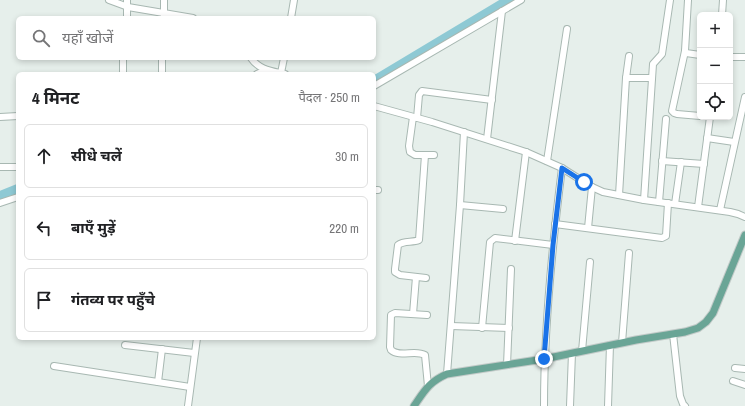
<!DOCTYPE html>
<html lang="hi">
<head>
<meta charset="utf-8">
<style>
  body { margin:0; font-family:"Archivo Narrow","Noto Sans Devanagari",sans-serif; background:#f6f6f6; color:#202124 }
  .controls { position:absolute; right:12px; top:12px; display:grid; overflow:hidden; border-radius:6px; box-shadow:0 2px 6px #0003 }
  .controls button { width:36px; height:36px; display:grid; place-items:center; padding:0; border:0; border-bottom:1px solid #e0e0e0; background:#fff; color:#202124; font:20px sans-serif }
  .stop { position:absolute; width:12px; height:12px; margin:-9px; border:3px solid #1a73e8; border-radius:50%; background:#fff }
  .stop.end { background:#1a73e8; border-color:#fff; box-shadow:0 1px 4px #0008 }
  .list { margin:0; padding:0; list-style:none }
  h2 { display:flex; justify-content:space-between; align-items:center; height:52px; margin:0; padding:0 16px; font-size:17px }
  h2 small { font-size:13px; font-weight:400; color:#757577 }
  .list li { display:grid; grid-template-columns:26px 1fr auto; gap:12px; align-items:center; box-sizing:border-box; height:64px; margin:0 8px 8px; padding:0 8px; border:1px solid #e0e0e0; border-radius:6px }
  .list b { display:block; font-size:15px; white-space:nowrap }
  .list em { font-size:13px; font-style:normal; color:#757577 }
  .icon { flex:none; width:22px; height:22px; fill:none; stroke:currentColor; stroke-width:2; stroke-linecap:round; stroke-linejoin:round }
  .map { position:relative; flex:none; width:745px; height:406px; overflow:hidden }
  .search { position:absolute; background:#fff; box-shadow:0 2px 6px #0003; left:16px; top:16px; width:360px; height:44px; display:flex; align-items:center; gap:10px; box-sizing:border-box; padding:0 14px; border-radius:6px; color:#757577; font-size:15px }
  .panel { position:absolute; background:#fff; box-shadow:0 2px 6px #0003; left:16px; top:72px; width:360px; height:268px; border-radius:6px }
  .map>svg:first-child { display:block }
  .lines { fill:none; stroke-linecap:round; stroke-linejoin:round }
  .river { stroke:#8ec9d4; stroke-width:10 }
  .minor-casing { stroke:#a8b8b2; stroke-width:8 }
  .major-casing { stroke:#c2cac8; stroke-width:9 }
  .minor { stroke:#fff; stroke-width:6 }
  .major { stroke:#6aa596; stroke-width:7 }
  .route { stroke:#1a73e8; stroke-width:5 }
</style>
</head>
<body>
<div class="map">
<svg width="745" height="406" viewBox="0 0 745 406">
  <rect width="100%" height="100%" fill="#e6efeb"/>
  <g class="lines">
    <g class="river">
      <polyline points="374,81 509,0"/>
      <polyline points="0,196 18,189"/>
    </g>
    <g class="minor-casing">
      <g id="minor">
        <polyline points="109,0 128,7 193,18"/>
        <polyline points="688,0 685,51 686,53 700,55"/>
        <polyline points="722,15 723,0"/>
        <polyline points="127,18 127,0"/>
        <polyline points="164,18 164,0"/>
        <polyline points="291,18 294,0"/>
        <polyline points="685,51 672,111 674,113 677,114 700,116"/>
        <polyline points="730,57 745,57"/>
        <path d="M251 58C259 70 272 71 285 74"/>
        <polyline points="281,73 284,58"/>
        <polyline points="123,74 123,58"/>
        <polyline points="162,74 162,58"/>
        <polyline points="257,74 266,70"/>
        <polyline points="626,78 652,78"/>
        <polyline points="374,86 521,0"/>
        <polyline points="374,106 432,122 526,152 562,168 592,187 603,192 644,200 730,212 738,214 745,217"/>
        <polyline points="0,117 18,116"/>
        <polyline points="413,117 409,146 410,152 415,155 434,155"/>
        <polyline points="417,118 419,95 422,91 492,100"/>
        <polyline points="707,138 734,142"/>
        <polyline points="487,139 502,11"/>
        <path d="M425 155 419 240C412 243 404 240 398 245L395 269V272L400 275 426 278"/>
        <polyline points="547,161 567,29"/>
        <polyline points="662,161 704,164"/>
        <polyline points="0,167 18,167"/>
        <polyline points="374,190 378,190"/>
        <polyline points="619,195 626,78 629,56"/>
        <polyline points="644,200 653,64 662,54 670,0"/>
        <polyline points="659,202 666,119"/>
        <polyline points="0,203 18,197"/>
        <polyline points="675,204 681,162"/>
        <polyline points="460,205 503,209"/>
        <polyline points="698,207 710,117"/>
        <polyline points="720,210 745,97"/>
        <polyline points="555,224 662,238 666,236 668,203"/>
        <polyline points="588,228 592,187"/>
        <polyline points="515,241 526,152"/>
        <polyline points="413,314 416,277"/>
        <path d="M427 315 395 313 391 315 390 347 391 350C400 358 415 349 425 355L428 386"/>
        <polyline points="451,326 509,328"/>
        <polyline points="482,328 490,242 495,238 553,245"/>
        <polyline points="673,334 680,396 683,404 685,406"/>
        <polyline points="622,343 629,253"/>
        <polyline points="125,345 194,353"/>
        <polyline points="582,351 590,262"/>
        <polyline points="507,365 511,269"/>
        <polyline points="54,366 190,387"/>
        <polyline points="735,368 745,369"/>
        <polyline points="447,374 460,205 464,132"/>
        <polyline points="733,381 745,385"/>
        <polyline points="158,382 162,349"/>
        <polyline points="188,406 197,338"/>
        <path d="M544 406C544 326 552 247 562 168"/>
        <polyline points="570,406 572,353"/>
        <polyline points="608,406 610,345"/>
      </g>
    </g>
    <g class="major-casing">
      <path id="major" d="M414 406C425 390 429 382 447 374L544 359 636 340 685 332 698 328 706 322 713 313 745 235"/>
    </g>
    <use href="#minor" class="minor"/>
    <use href="#major" class="major"/>
  </g>
  <g class="lines">
    <polyline class="route" points="544,359 553,245 562,168 584,182"/>
  </g>
</svg>
<div class="controls">
<button>+</button>
<button>−</button>
<button><svg class="icon" aria-label="locate" viewBox="0 0 24 24"><circle cx="12" cy="12" r="6"/><path d="M12 2v4M12 18v4M2 12h4M18 12h4"/></svg></button>
</div>
<div class="stop" style="left:584px;top:182px"></div>
<div class="stop end" style="left:544px;top:359px"></div>
<div class="search"><svg class="icon" aria-label="search" viewBox="0 0 24 24"><circle cx="10" cy="10" r="6"/><path d="M15 15l6 6"/></svg>यहाँ खोजें</div>
<section class="panel">
<h2>4 मिनट<small>पैदल · 250 m</small></h2>
<ul class="list">
<li><svg class="icon" aria-label="ahead" viewBox="0 0 24 24"><path d="M12 20V5M6 11l6-6 6 6"/></svg><div><b>सीधे चलें</b></div><em>30 m</em></li>
<li><svg class="icon" aria-label="left" viewBox="0 0 24 24"><path d="M17 20v-9H6M10 6l-5 5 5 5"/></svg><div><b>बाएँ मुड़ें</b></div><em>220 m</em></li>
<li><svg class="icon" aria-label="arrive" viewBox="0 0 24 24"><path d="M6 21V4h12l-3 4 3 4H6"/></svg><div><b>गंतव्य पर पहुँचे</b></div></li>
</ul>
</section>
</div>
</body>
</html>
